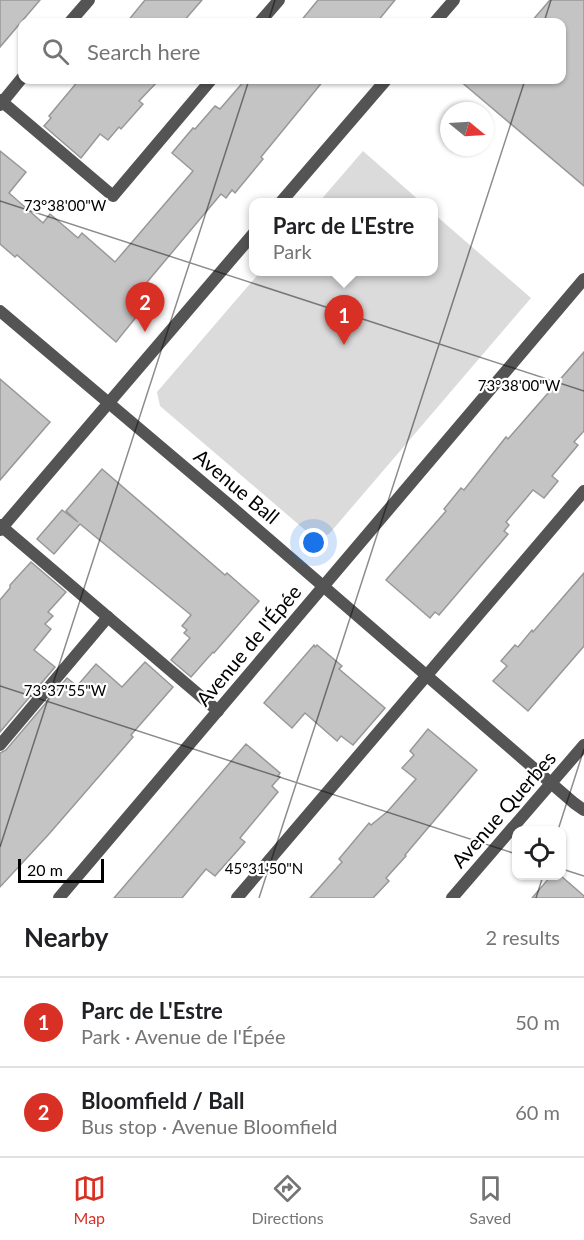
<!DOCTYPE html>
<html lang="en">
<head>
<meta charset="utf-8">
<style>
  body { margin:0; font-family:Lato,sans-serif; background:#f2f2f2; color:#202124 }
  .controls { position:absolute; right:18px; bottom:18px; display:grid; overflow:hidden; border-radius:12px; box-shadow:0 2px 4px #0004 }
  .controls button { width:54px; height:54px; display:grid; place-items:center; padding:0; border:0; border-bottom:2px solid #e0e0e0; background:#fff; color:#202124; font:30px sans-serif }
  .compass { position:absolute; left:440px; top:102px; width:54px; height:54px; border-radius:50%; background:#fff; box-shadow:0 2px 4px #0004; rotate:108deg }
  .scale { position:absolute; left:18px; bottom:15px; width:86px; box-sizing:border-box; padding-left:6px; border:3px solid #000; border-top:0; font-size:16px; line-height:21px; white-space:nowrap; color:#000; -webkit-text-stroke:4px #fff; paint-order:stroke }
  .you { position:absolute; left:314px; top:543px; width:21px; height:21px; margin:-15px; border:4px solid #fff; border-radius:50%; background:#1a73e8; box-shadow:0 0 0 9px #1a73e833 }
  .badge { display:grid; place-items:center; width:39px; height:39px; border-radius:50%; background:#d93025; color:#fff; font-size:20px; font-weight:700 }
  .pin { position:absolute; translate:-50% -50px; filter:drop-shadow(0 2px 3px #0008) }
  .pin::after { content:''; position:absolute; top:32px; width:21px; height:18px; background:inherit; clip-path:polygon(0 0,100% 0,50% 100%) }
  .popup { position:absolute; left:249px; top:198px; width:189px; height:78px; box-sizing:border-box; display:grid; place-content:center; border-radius:12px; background:#fff; filter:drop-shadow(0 2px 4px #0005); font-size:20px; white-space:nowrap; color:#757577 }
  .popup b { font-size:22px; color:#202124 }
  .popup::after { content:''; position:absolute; left:50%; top:100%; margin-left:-12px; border:12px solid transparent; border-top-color:#fff }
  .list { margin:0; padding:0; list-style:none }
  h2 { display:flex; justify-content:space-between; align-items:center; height:78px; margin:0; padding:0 24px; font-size:26px }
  h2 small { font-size:20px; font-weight:400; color:#757577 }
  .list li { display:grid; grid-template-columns:39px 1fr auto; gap:18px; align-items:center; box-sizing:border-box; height:90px; padding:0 24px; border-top:2px solid #e0e0e0 }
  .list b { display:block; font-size:22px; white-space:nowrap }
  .list p { margin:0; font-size:20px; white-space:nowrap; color:#757577 }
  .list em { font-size:20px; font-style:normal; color:#757577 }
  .icon { flex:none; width:33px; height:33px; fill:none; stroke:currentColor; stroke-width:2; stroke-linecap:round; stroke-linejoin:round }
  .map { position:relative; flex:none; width:584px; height:898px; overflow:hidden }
  .search { position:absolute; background:#fff; box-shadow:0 2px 4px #0004; left:18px; right:18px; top:18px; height:66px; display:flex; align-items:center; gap:15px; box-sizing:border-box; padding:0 21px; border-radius:12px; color:#757577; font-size:22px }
  .sheet { height:258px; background:#fff }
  nav { display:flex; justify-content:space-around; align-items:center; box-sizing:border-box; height:84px; border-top:2px solid #e0e0e0; background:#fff; font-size:16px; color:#757577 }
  nav a { display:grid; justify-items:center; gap:3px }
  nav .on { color:#d93025 }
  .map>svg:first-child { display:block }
  .green { fill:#dbdbdb }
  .building { fill:#c4c4c4; stroke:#989898; stroke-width:1.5 }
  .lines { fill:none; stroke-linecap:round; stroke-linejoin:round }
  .service { stroke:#545454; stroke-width:12 }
  .minor { stroke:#545454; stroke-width:12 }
  .tertiary { stroke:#545454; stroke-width:12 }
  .ticks { fill:none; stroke:#000; stroke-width:1.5; stroke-opacity:0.45 }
  .labels { text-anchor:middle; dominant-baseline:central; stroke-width:4.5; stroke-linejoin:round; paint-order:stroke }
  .street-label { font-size:20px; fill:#000; stroke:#fff }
  .ticks-label { font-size:15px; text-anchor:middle; fill:#000; stroke:#fff; stroke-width:4.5; stroke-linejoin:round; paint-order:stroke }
</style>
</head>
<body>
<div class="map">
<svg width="584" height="898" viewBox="0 0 584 898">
  <rect width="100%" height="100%" fill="#fff"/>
  <g class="green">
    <polygon points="363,151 421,202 319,202"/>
    <polygon points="434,214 531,298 329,534 317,538 311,535 160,406 157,392 260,272 434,272"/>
  </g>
  <g class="building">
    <polygon points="0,0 40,0 0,47"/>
    <polygon points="145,0 202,0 183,22 127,22"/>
    <polygon points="318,0 395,0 377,22 300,22"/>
    <polygon points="550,0 584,0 584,186 459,80 561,80 561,22 531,22"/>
    <polygon points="79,80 159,80 139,101 143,104 121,129 119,127 108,140 100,134 81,158 44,126 51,118 49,116"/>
    <polygon points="245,80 324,80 261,157 263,159 235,193 232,190 226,198 221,194 143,287 151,293 147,298 150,300 116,342 17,255 15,257 0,244 0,151 26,172 9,193 43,223 50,214 78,238 82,233 115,262 193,171 172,153 193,128 195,129 215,106 220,109"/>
    <polygon points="584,352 584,431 574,442 578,445 552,476 558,481 544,498 533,490 506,522 509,525 504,531 508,534 439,615 435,612 430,618 386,580 446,511 444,509 461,488 464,490 506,437 508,439"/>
    <polygon points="0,379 50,422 0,480"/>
    <polygon points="102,469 225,575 227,573 259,601 214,653 213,652 191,677 171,660 190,638 184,633 187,630 182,626 191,615 80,524 54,554 37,539 62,510 78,522 66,511"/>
    <polygon points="31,562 66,592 48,612 53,616 45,624 51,629 34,650 55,667 0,732 0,600 10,588 10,585"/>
    <polygon points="584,573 584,646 528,711 493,681 507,666 501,661 515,645 518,647 532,630 533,632"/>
    <polygon points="314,645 315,647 317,645 342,666 339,669 385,708 353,745 341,736 337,741 305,713 292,728 264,703"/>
    <polygon points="145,662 173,687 131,735 133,737 121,751 49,834 0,887 0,753 6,750 67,678 77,686 96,664 122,687"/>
    <polygon points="428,729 477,770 405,855 406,856 386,878 389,881 373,898 310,898 342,862 339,859 369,823 371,825 387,812 416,779 402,768 414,755 410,751"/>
    <polygon points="246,744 280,773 278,776 280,777 272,786 278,792 240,838 245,842 215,876 206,869 182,898 114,898"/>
    <polygon points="551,876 561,876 584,896 584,898 532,898"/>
  </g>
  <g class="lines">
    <g class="service">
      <polyline points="260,22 279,0"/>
      <polyline points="0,100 113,196 211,80"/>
      <polyline points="0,525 218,711"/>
      <polyline points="0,745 108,617"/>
      <polyline points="237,898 584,491"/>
    </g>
    <g class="minor">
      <polyline points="70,22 89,0"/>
      <polyline points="435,22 454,0"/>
      <polyline points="0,105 22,78"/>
      <polyline points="281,202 386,80"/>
      <polyline points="0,311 227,503 574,803 584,810"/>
      <polyline points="0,530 254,233"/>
      <polyline points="59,898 584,279"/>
    </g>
    <polyline class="tertiary" points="452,898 584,745"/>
  </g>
  <path class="ticks" d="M268 22 275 0M544 22 551 0M0 201 584 391M0 686 516 854M558 830 584 749M0 847 249 80M562 869 584 876M259 898 525 80M536 898 543 876"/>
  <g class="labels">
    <g class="street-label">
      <text transform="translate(237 486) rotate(40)">Avenue Ball</text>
      <text transform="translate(248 645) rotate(-50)">Avenue de l'Épée</text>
      <text transform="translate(503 809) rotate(-49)">Avenue Querbes</text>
    </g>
  </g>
  <g class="ticks-label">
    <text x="65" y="211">73°38'00"W</text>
    <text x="519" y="391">73°38'00"W</text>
    <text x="65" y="696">73°37'55"W</text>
    <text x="264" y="874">45°31'50"N</text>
  </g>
</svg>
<div class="controls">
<button><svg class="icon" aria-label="locate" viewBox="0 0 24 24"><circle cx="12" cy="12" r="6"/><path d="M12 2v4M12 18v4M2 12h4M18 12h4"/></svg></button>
</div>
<svg class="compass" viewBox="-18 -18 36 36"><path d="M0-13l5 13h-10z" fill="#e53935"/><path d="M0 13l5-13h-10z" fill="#757577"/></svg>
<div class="scale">20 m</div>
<div class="you"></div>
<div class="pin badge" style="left:344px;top:345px">1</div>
<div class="popup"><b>Parc de L'Estre</b>Park</div>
<div class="pin badge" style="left:145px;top:332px">2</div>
<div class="search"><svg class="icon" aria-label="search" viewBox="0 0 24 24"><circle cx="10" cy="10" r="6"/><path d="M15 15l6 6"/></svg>Search here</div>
</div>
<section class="sheet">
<h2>Nearby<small>2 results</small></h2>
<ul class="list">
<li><span class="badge">1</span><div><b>Parc de L'Estre</b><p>Park · Avenue de l'Épée</p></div><em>50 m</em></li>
<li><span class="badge">2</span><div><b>Bloomfield / Ball</b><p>Bus stop · Avenue Bloomfield</p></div><em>60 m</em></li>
</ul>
</section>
<nav>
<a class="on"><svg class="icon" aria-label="map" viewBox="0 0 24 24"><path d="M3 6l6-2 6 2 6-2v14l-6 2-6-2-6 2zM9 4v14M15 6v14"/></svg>Map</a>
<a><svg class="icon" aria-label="directions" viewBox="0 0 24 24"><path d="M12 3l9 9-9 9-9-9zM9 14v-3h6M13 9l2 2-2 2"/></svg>Directions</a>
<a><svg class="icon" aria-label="saved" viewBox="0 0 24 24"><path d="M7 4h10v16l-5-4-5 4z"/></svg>Saved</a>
</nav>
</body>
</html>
